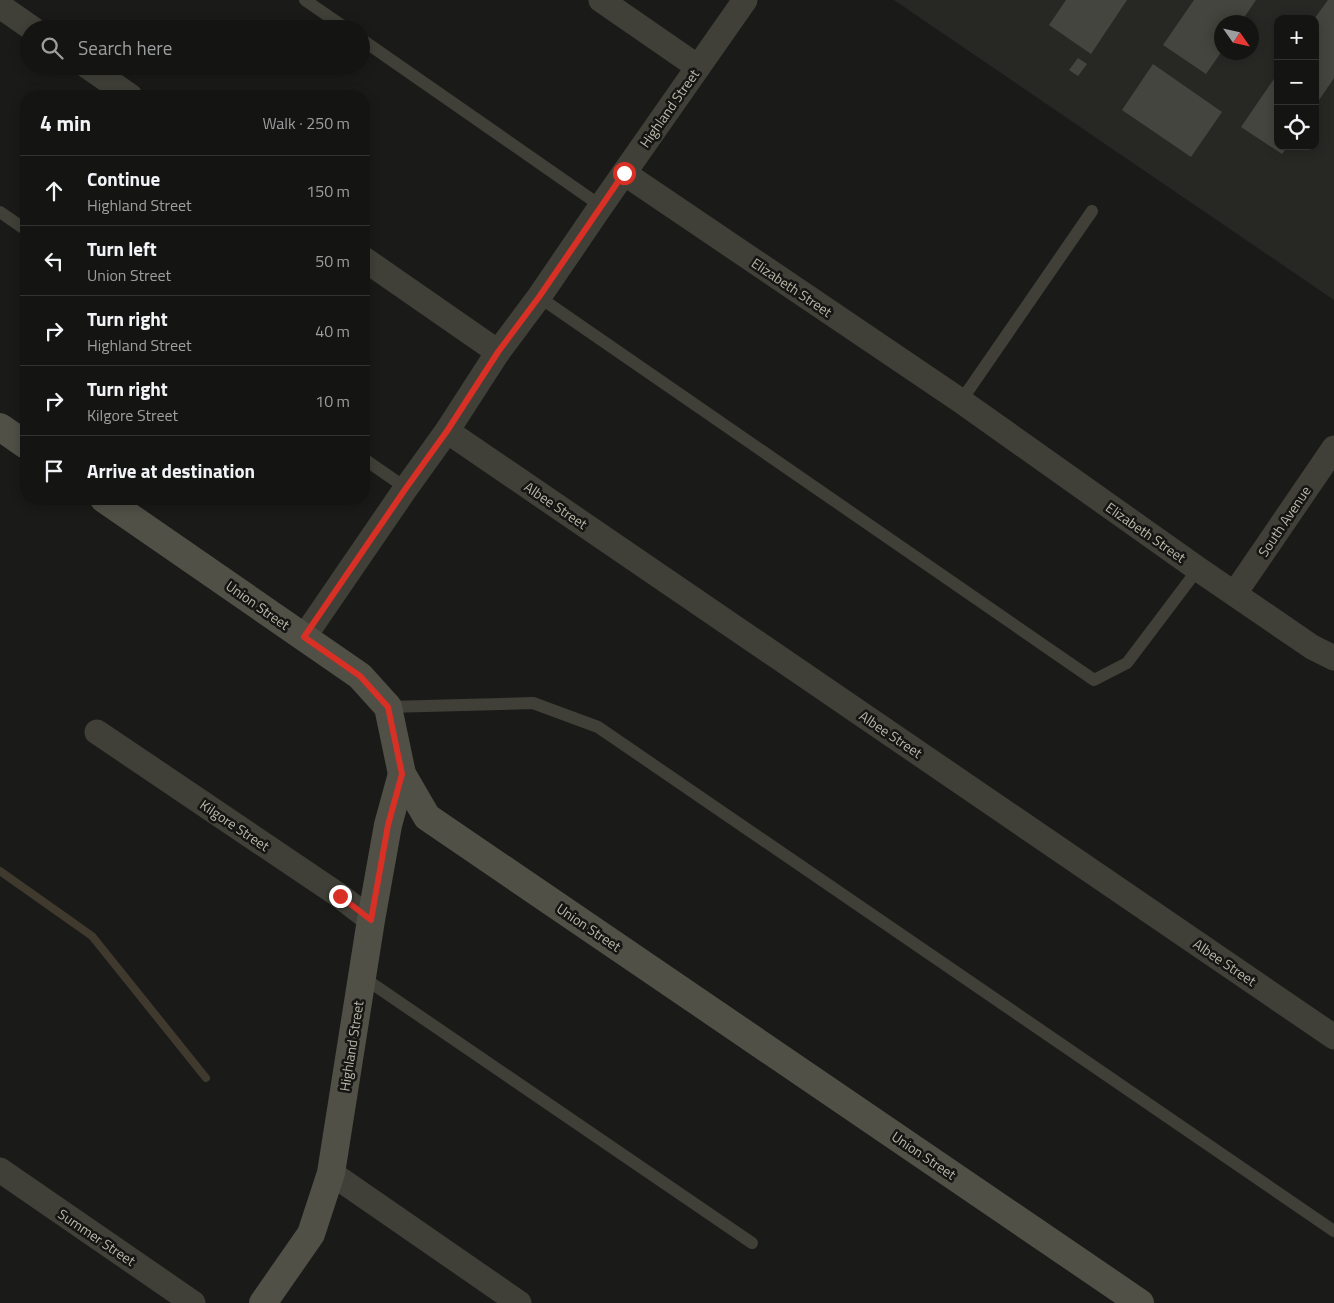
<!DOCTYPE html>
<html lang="en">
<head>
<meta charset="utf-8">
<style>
  body { margin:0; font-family:"Titillium Web",sans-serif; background:#1d1d1b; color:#f1f3f6 }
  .controls { position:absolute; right:15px; top:15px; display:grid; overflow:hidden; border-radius:10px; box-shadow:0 2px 12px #0003 }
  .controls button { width:45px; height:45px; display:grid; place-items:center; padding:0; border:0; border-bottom:1px solid #333332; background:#141412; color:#f1f3f6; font:25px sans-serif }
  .compass { position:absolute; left:1214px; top:15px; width:45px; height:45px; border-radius:50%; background:#141412; box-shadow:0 2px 12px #0003; rotate:124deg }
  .stop { position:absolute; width:15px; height:15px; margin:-11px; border:4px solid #d93025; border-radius:50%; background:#fff }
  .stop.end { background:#d93025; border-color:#fff; box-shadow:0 1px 5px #0008 }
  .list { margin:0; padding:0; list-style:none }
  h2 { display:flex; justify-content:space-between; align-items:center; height:65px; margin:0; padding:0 20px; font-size:21px }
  h2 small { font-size:16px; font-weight:400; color:#9d9e9f }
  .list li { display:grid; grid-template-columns:32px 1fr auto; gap:15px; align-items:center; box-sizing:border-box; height:70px; padding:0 20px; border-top:1px solid #333332 }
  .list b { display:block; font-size:19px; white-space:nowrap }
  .list p { margin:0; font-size:16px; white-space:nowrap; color:#9d9e9f }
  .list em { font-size:16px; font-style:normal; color:#9d9e9f }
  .icon { flex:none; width:28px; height:28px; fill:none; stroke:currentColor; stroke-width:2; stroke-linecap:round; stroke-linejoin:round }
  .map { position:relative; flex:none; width:1334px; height:1303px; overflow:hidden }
  .search { position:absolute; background:#141412; box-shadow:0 2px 12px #0003; left:20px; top:20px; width:350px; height:55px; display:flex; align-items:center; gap:12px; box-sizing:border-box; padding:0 18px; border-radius:28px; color:#9d9e9f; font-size:19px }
  .panel { position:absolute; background:#141412; box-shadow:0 2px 12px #0003; left:20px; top:90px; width:350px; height:415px; border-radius:20px }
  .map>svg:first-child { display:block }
  .built { fill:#272824; fill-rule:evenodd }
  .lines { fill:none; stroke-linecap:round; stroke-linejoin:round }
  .stream { stroke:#40392d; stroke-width:8 }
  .building { fill:#45453f }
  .lane { stroke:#404039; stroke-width:12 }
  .street { stroke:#404039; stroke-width:25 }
  .secondary { stroke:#505047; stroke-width:28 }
  .route { stroke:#d93025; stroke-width:6 }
  .labels { text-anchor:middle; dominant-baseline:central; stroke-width:5; stroke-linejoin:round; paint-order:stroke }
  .street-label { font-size:14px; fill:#bbb9aa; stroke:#151613 }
</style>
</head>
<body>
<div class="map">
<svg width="1334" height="1303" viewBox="0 0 1334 1303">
  <rect width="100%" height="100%" fill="#1a1b18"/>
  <path class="built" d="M894 0H1334V300ZM1278 19H1315V146H1278ZM1222 22H1252V52H1222Z"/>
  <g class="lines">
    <polyline class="stream" points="0,871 92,936 206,1078"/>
  </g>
  <g class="building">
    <polygon points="1066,0 1127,0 1091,54 1049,25"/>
    <polygon points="1194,0 1256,0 1241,22 1222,22 1222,51 1206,74 1163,45"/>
    <polygon points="1328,0 1334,0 1334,78 1315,106 1315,18"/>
    <polygon points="1078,58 1087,64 1078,76 1069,70"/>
    <polygon points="1153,64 1222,112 1191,157 1122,110"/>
    <polygon points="1278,73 1278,146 1288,146 1282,154 1241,127"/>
  </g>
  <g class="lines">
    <g class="lane">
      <polyline points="305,0 347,29"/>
      <polyline points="361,39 601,206"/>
      <polyline points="0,212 26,230"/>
      <polyline points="539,297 1094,680 1127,663 1198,569"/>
      <polyline points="961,401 1092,211"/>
      <polyline points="364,459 406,488"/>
      <polyline points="388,707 533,703 598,727 1334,1231"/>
      <polyline points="361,976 752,1243"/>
    </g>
    <g class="street">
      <polyline points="601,0 698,67"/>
      <polyline points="0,6 33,29"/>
      <polyline points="87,66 130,96"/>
      <polyline points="624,173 961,401 1198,569 1312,647 1334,658"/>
      <polyline points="364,259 498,352"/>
      <polyline points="447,431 1334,1037"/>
      <polyline points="1235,593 1334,448"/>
      <polyline points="304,637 406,488 447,431 498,352 539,297 601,206 745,0"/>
      <polyline points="97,732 340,896 371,920"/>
      <polyline points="0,1170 193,1303"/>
      <polyline points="331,1173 519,1303"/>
    </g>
    <g class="secondary">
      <polyline points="0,427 26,445"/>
      <polyline points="104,499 360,676 388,707 402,774 427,817 1140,1303"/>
      <polyline points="263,1303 311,1234 331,1173 371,920 388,825 402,774"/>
    </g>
  </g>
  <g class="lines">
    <polyline class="route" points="340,896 371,920 388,825 402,774 388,707 360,676 304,637 406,488 447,431 498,352 539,297 624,173"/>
  </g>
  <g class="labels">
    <g class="street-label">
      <text transform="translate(669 108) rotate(-55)">Highland Street</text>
      <text transform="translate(792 287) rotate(34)">Elizabeth Street</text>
      <text transform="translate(556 505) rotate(34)">Albee Street</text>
      <text transform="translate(1284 521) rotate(-56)">South Avenue</text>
      <text transform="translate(1146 532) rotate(35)">Elizabeth Street</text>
      <text transform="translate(258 605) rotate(35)">Union Street</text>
      <text transform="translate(891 734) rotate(34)">Albee Street</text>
      <text transform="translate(235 825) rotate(34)">Kilgore Street</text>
      <text transform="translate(589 927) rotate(34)">Union Street</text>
      <text transform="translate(1225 962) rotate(34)">Albee Street</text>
      <text transform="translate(351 1046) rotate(-81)">Highland Street</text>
      <text transform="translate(924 1155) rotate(34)">Union Street</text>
      <text transform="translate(97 1237) rotate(34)">Summer Street</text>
    </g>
  </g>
</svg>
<div class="controls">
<button>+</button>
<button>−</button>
<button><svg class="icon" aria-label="locate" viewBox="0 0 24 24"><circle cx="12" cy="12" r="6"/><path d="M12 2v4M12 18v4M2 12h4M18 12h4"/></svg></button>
</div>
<svg class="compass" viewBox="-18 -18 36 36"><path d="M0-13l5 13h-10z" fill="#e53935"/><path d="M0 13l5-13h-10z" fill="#9d9e9f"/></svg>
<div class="stop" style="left:624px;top:173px"></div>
<div class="stop end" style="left:340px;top:896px"></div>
<div class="search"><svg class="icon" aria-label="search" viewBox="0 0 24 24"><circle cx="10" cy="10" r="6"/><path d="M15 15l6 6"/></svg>Search here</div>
<section class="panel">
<h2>4 min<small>Walk · 250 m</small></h2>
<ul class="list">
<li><svg class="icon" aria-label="ahead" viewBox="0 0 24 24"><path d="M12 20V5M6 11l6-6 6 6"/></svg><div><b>Continue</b><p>Highland Street</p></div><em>150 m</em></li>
<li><svg class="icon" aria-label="left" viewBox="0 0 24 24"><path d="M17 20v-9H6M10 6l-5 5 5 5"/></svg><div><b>Turn left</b><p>Union Street</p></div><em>50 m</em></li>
<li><svg class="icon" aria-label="right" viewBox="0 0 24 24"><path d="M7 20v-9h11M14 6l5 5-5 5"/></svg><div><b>Turn right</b><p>Highland Street</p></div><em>40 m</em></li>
<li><svg class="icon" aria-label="right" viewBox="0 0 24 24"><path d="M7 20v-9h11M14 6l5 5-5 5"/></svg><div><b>Turn right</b><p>Kilgore Street</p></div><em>10 m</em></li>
<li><svg class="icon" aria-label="arrive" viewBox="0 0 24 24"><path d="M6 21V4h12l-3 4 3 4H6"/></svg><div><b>Arrive at destination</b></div></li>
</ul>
</section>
</div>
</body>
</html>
